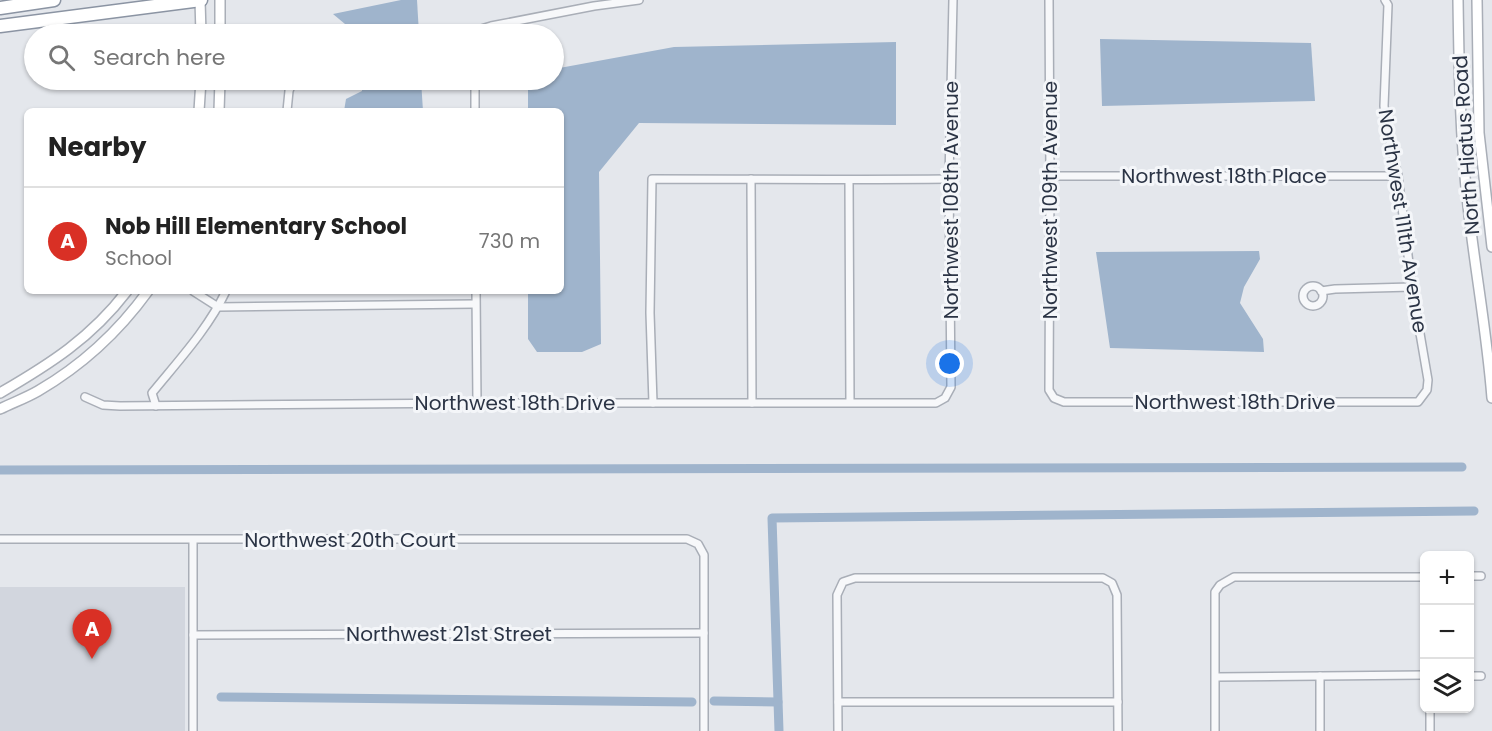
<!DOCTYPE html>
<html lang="en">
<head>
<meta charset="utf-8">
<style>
  body { margin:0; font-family:Poppins,sans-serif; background:#f6f6f6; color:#222 }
  .controls { position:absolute; right:18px; bottom:18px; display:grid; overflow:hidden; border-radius:9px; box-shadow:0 2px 4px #0004 }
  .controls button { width:54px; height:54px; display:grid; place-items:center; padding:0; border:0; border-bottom:2px solid #e0e0e0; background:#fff; color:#222; font:30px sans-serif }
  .you { position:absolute; left:950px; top:364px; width:21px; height:21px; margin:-15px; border:4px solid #fff; border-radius:50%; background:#1a73e8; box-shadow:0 0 0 9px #1a73e833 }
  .badge { display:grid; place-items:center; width:39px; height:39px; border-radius:50%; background:#d93025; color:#fff; font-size:20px; font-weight:700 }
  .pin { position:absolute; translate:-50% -50px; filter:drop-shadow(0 2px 3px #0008) }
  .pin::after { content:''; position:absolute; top:32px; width:21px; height:18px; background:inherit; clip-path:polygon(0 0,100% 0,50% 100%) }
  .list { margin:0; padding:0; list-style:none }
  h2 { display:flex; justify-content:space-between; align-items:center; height:78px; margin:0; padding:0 24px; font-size:26px }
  h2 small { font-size:20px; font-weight:400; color:#767676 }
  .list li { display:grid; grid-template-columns:39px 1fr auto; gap:18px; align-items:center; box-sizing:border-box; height:108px; padding:0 24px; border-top:2px solid #e0e0e0 }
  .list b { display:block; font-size:22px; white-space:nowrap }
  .list p { margin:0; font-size:20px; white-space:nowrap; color:#767676 }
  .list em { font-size:20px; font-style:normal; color:#767676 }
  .icon { flex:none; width:33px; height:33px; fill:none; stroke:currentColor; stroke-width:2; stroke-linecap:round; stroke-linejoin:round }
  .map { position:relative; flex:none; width:1492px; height:731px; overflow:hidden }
  .search { position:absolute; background:#fff; box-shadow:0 2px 4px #0004; left:24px; top:24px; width:540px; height:66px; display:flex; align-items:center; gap:15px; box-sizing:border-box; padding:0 21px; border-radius:33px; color:#767676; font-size:22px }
  .panel { position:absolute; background:#fff; box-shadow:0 2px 4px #0004; left:24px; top:108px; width:540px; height:186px; border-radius:9px }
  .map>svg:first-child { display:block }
  .built { fill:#d2d6de }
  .water { fill:#9fb4cc }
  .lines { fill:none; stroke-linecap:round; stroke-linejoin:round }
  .canal { stroke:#9fb4cc; stroke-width:9 }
  .street-casing { stroke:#a9aeb7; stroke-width:10 }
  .secondary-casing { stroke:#a9aeb7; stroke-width:12 }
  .highway-casing { stroke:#8b94a3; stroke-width:15 }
  .street { stroke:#f7f8fa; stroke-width:7 }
  .secondary { stroke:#fff; stroke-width:9 }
  .highway { stroke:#fff; stroke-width:12 }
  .labels { text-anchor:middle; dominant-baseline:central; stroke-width:6; stroke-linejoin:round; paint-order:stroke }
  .street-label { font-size:20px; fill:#2b3445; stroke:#f4f6f9 }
</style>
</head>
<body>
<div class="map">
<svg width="1492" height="731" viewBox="0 0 1492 731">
  <rect width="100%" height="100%" fill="#e4e7ec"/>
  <rect class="built" x="0" y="587" width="185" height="144"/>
  <g class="water">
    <polygon points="401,0 417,0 419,34 357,34 333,14"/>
    <polygon points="1100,39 1311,43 1315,101 1102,106"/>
    <polygon points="896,42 896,125 639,123 599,172 601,344 582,352 537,352 528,339 528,291 561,291 561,111 528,111 528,80 554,80 554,69 674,47"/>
    <polygon points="362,80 421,80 423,111 344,111 346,99 362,91"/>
    <polygon points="1259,251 1260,259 1244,287 1240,303 1263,339 1264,352 1110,348 1096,252"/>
  </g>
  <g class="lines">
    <g class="canal">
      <polyline points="0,470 1462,467"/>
      <polyline points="221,697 692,702"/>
      <polyline points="714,701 778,702"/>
      <polyline points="779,731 772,518 1474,511"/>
    </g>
    <g class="street-casing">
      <g id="street">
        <polyline points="1049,0 1050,176 1049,390 1054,398 1064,402 1418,402 1427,390 1428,380 1412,287 1398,176 1387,128 1384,106 1388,5 1385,0"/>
        <polyline points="479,34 481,29 491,26 594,6 639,0"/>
        <polyline points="287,111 289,91 293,80"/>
        <polyline points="475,111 475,80"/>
        <polyline points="1050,176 1398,176"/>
        <polyline points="751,179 752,403"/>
        <polyline points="849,180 850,402"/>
        <circle cx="1313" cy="296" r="10"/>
        <polyline points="193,291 218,307 475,304"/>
        <polyline points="476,291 477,403"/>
        <polyline points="1321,291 1335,289 1412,287"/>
        <polyline points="85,397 103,405 120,406 477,403 936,403 945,398 951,387 949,179 953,0"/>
        <path d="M653 403 650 313 652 179C751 179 850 180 949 179"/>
        <path d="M156 406 152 393C178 361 208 329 226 291"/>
        <polyline points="0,539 687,539 698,544 704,555 704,731"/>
        <polyline points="1470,576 1481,576"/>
        <polyline points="193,635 704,633"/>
        <polyline points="1470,676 1481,676"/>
        <polyline points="1216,677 1424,675"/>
        <polyline points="838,702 1118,702"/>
        <polyline points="1430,708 1430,731"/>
        <polyline points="193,731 193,540"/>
        <polyline points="838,731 837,595 843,582 855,578 1103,578 1112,583 1117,595 1118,731"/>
        <polyline points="1215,731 1215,592 1220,585 1234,577 1424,577"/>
        <polyline points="1320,731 1320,676"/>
      </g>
    </g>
    <g class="secondary-casing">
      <g id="secondary">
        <polyline points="200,0 201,34"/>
        <path d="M1458 0C1459 69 1460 138 1468 206 1475 270 1487 333 1492 398"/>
        <polyline points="1477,0 1479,133 1492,247"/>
        <polyline points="220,34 220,0"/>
        <polyline points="199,111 201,80"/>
        <polyline points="219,111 220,80"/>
        <path d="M0 393C50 364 91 338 127 291"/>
        <path d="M0 409C12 403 26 398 38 391 81 366 119 331 148 291"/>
      </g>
    </g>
    <g class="highway-casing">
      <g id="highway">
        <polyline points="0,8 54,0"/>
        <polyline points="0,26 201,0"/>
      </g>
    </g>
    <use href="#street" class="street"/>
    <use href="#secondary" class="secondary"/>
    <use href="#highway" class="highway"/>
  </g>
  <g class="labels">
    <g class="street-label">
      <text transform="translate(1466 145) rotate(-94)">North Hiatus Road</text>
      <text x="1224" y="176">Northwest 18th Place</text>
      <text transform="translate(951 200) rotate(-90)">Northwest 108th Avenue</text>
      <text transform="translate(1050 200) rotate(-90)">Northwest 109th Avenue</text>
      <text transform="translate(1403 221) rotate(81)">Northwest 111th Avenue</text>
      <text x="1235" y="402">Northwest 18th Drive</text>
      <text x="515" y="403">Northwest 18th Drive</text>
      <text x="350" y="540">Northwest 20th Court</text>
      <text x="449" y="634">Northwest 21st Street</text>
    </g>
  </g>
</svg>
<div class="controls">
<button>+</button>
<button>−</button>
<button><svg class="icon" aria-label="layers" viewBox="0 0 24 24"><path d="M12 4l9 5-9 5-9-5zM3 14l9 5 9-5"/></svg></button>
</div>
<div class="you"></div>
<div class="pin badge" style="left:92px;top:659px">A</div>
<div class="search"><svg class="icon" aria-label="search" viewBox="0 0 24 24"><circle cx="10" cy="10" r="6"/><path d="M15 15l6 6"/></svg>Search here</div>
<section class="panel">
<h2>Nearby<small></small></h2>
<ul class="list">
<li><span class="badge">A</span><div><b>Nob Hill Elementary School</b><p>School</p></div><em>730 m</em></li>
</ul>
</section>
</div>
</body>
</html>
